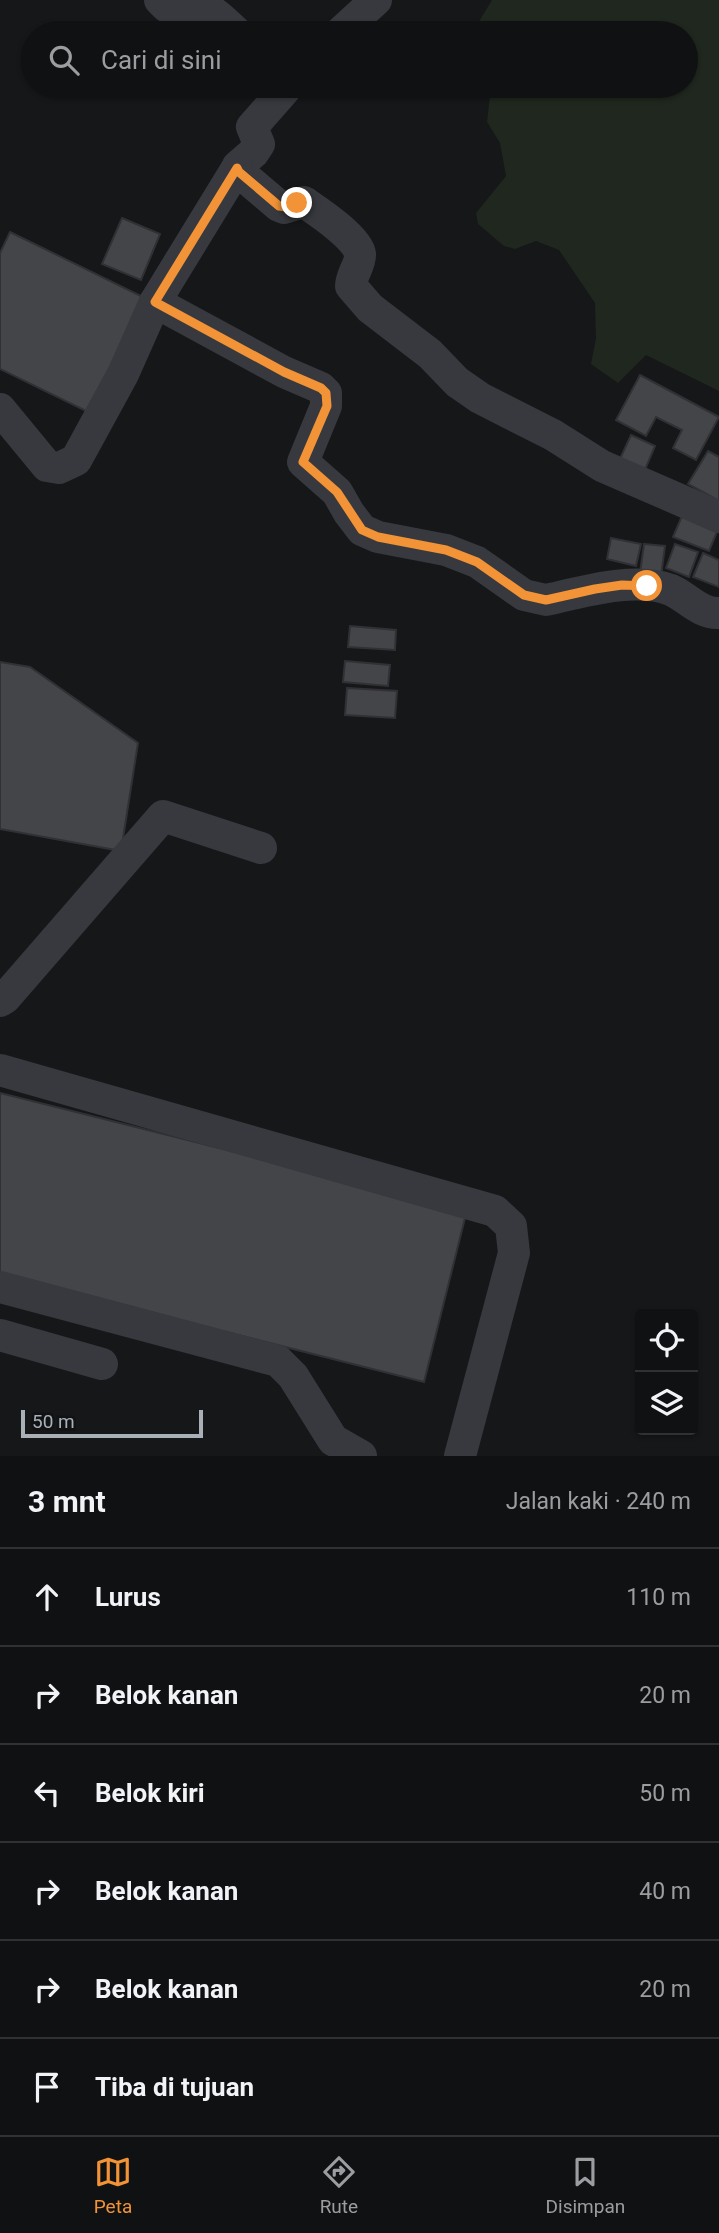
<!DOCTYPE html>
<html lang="id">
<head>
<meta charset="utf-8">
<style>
  body { margin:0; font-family:Roboto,sans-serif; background:#1e1f21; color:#f1f3f6 }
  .controls { position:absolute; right:21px; bottom:21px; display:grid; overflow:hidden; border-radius:7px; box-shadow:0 2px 5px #0004 }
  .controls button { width:63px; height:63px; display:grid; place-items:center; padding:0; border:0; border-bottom:2px solid #303133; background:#101113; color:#f1f3f6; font:35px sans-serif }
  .scale { position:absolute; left:21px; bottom:18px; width:182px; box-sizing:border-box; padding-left:7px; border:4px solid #a9b0b8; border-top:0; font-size:19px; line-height:24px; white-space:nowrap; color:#a9b0b8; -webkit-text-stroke:5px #111214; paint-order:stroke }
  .stop { position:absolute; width:21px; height:21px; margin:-16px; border:5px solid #f19336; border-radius:50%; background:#fff }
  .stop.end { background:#f19336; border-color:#fff; box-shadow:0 2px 7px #0008 }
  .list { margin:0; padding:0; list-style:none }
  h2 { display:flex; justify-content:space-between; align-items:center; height:91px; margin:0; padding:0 28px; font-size:30px }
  h2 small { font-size:23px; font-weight:400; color:#9c9da0 }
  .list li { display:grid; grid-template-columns:46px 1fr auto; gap:21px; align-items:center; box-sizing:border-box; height:98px; padding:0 28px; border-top:2px solid #303133 }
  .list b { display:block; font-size:26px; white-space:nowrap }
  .list em { font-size:23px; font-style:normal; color:#9c9da0 }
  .icon { flex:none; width:38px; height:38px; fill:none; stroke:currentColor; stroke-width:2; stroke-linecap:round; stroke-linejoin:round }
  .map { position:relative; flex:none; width:719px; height:1456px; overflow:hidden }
  .search { position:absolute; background:#101113; box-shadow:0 2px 5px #0004; left:21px; right:21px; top:21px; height:77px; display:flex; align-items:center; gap:18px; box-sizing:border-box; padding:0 24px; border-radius:38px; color:#9c9da0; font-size:26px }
  .sheet { height:679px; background:#101113 }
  nav { display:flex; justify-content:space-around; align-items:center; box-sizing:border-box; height:98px; border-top:2px solid #303133; background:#101113; font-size:19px; color:#9c9da0 }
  nav a { display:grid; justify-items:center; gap:4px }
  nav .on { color:#f19336 }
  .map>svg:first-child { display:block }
  .green { fill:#1f271e }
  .building { fill:#434549; stroke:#313135; stroke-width:2 }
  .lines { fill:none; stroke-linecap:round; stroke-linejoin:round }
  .minor { stroke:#38393e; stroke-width:32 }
  .route { stroke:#f19336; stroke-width:9 }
</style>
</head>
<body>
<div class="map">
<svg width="719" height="1456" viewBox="0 0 719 1456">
  <rect width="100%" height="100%" fill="#161719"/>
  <polygon class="green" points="492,0 719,0 719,391 646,355 618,383 591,364 596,338 595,303 559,250 536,241 515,249 504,246 478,224 476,213 506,176 500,143 487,122 491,86 686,86 686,33 472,33"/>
  <g class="building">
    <polygon points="122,218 160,234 141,280 102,264"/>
    <polygon points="10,232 145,298 88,412 0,369 0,253"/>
    <polygon points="640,375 719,417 696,460 673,448 682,430 656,417 646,436 616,420"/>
    <polygon points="631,435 655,446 644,472 619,461"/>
    <polygon points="708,451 719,457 719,501 688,484"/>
    <polygon points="685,509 719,527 709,551 673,537"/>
    <polygon points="611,538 641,544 636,566 607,559"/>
    <polygon points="644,544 665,546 661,576 640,573"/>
    <polygon points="675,544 698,552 689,577 666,568"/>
    <polygon points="703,553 719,560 719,587 693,577"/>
    <polygon points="350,626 396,630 395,650 348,647"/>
    <polygon points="345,661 390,665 388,686 343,682"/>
    <polygon points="0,662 30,667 138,743 121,851 0,829"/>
    <polygon points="347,688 397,691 395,718 345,715"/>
    <polygon points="0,1093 467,1210 424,1382 0,1275"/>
  </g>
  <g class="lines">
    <g class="minor">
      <path d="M160 0 167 7C176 9 185 7 195 6 212 6 225 23 237 33"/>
      <polyline points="340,33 376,0"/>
      <path d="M288 86 252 127 259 144 253 153 238 166 239 172 279 206 284 208 304 202C317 211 358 238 360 254 361 264 351 275 351 286L370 308 430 354 457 382 480 398 553 435 602 466 719 517"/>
      <path d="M155 302 284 372 321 388 326 393V406L303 462 337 492 349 513 362 530 378 537 446 550 477 562 524 595 546 600C582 592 635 576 671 590 687 597 700 614 719 613"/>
      <polyline points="0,409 47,466 59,468 76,460 123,374 155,302 237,168"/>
      <polyline points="0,1001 5,998 163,816 261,848"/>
      <polyline points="0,1070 495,1211 511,1226 514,1253 460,1456"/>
      <polyline points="0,1287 278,1361 293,1376 333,1440 361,1456"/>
      <polyline points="0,1335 102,1364"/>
    </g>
  </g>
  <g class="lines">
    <polyline class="route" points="297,203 286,207 279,206 239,172 237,168 155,302 284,372 321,388 326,393 327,406 303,462 337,492 362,530 378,537 446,550 477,562 524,595 546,600 595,589 622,585 647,586"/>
  </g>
</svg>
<div class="controls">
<button><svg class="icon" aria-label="locate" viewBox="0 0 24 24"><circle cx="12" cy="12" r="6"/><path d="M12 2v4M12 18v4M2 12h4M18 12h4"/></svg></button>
<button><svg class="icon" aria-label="layers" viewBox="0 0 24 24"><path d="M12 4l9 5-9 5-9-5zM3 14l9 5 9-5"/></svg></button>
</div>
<div class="scale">50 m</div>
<div class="stop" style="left:647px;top:586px"></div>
<div class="stop end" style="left:297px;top:203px"></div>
<div class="search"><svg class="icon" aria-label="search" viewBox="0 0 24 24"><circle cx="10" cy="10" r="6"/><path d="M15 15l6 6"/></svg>Cari di sini</div>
</div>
<section class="sheet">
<h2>3 mnt<small>Jalan kaki · 240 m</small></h2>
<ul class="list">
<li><svg class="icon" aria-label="ahead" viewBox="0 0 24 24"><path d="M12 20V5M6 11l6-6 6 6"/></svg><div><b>Lurus</b></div><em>110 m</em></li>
<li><svg class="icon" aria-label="right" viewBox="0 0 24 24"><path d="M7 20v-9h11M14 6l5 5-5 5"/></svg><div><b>Belok kanan</b></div><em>20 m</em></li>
<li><svg class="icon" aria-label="left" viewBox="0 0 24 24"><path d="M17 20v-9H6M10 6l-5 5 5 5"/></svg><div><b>Belok kiri</b></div><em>50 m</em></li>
<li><svg class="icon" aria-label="right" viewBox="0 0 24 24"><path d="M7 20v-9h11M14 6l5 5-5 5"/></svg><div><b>Belok kanan</b></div><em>40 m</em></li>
<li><svg class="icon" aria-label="right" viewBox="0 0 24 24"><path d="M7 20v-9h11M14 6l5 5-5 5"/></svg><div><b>Belok kanan</b></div><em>20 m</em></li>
<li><svg class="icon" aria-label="arrive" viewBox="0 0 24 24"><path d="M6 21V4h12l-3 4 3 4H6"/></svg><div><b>Tiba di tujuan</b></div></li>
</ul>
</section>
<nav>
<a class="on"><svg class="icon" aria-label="map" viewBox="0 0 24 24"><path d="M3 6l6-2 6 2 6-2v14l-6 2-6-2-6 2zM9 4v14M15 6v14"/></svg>Peta</a>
<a><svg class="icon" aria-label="directions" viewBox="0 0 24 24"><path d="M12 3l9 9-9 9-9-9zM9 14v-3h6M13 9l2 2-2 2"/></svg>Rute</a>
<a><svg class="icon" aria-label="saved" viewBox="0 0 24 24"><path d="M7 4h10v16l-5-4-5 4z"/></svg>Disimpan</a>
</nav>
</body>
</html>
